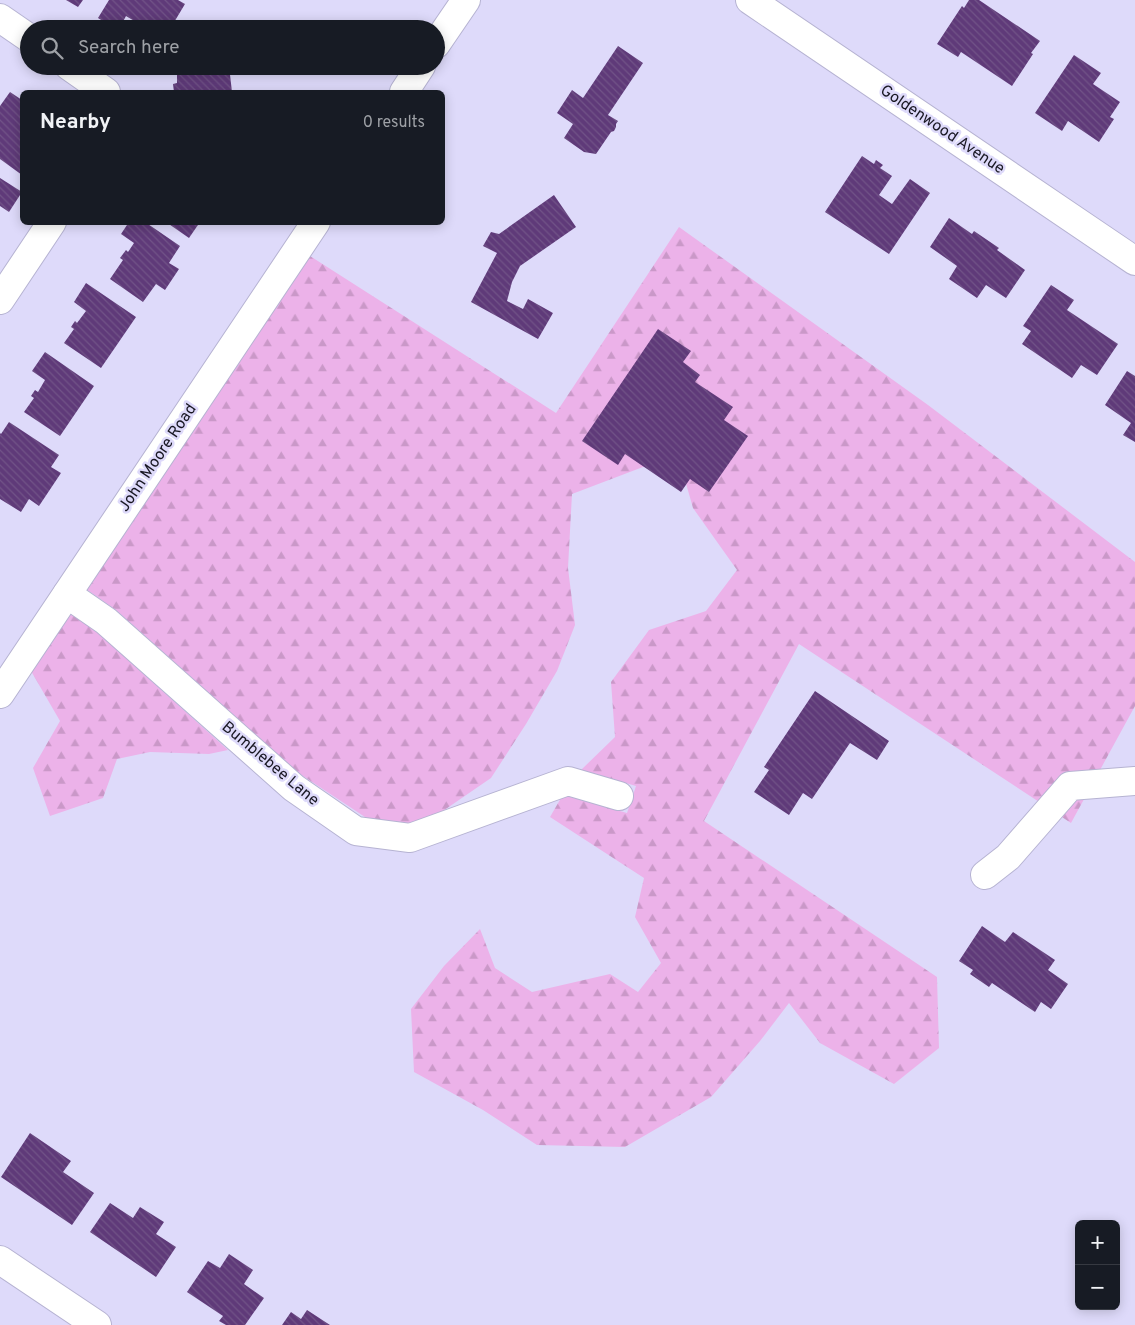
<!DOCTYPE html>
<html lang="en">
<head>
<meta charset="utf-8">
<style>
  body { margin:0; font-family:Overpass,sans-serif; background:#242831; color:#f1f3f6 }
  .controls { position:absolute; right:15px; bottom:15px; display:grid; overflow:hidden; border-radius:8px; box-shadow:0 2px 12px #0003 }
  .controls button { width:45px; height:45px; display:grid; place-items:center; padding:0; border:0; border-bottom:1px solid #363941; background:#171b24; color:#f1f3f6; font:25px sans-serif }
  .list { margin:0; padding:0; list-style:none }
  h2 { display:flex; justify-content:space-between; align-items:center; height:65px; margin:0; padding:0 20px; font-size:21px }
  h2 small { font-size:16px; font-weight:400; color:#9ea1a6 }
  .icon { flex:none; width:28px; height:28px; fill:none; stroke:currentColor; stroke-width:2; stroke-linecap:round; stroke-linejoin:round }
  .map { position:relative; flex:none; width:1135px; height:1325px; overflow:hidden }
  .search { position:absolute; background:#171b24; box-shadow:0 2px 12px #0003; left:20px; top:20px; width:425px; height:55px; display:flex; align-items:center; gap:12px; box-sizing:border-box; padding:0 18px; border-radius:28px; color:#9ea1a6; font-size:19px }
  .panel { position:absolute; background:#171b24; box-shadow:0 2px 12px #0003; left:20px; top:90px; width:425px; height:135px; border-radius:8px }
  .map>svg:first-child { display:block }
  .forest { fill:url(#forest-firs) }
  .building { fill:url(#building-back-hatch) }
  .lines { fill:none; stroke-linecap:round; stroke-linejoin:round }
  .minor-casing { stroke:#b6b3d2; stroke-width:30 }
  .minor { stroke:#fff; stroke-width:28 }
  .labels { text-anchor:middle; dominant-baseline:central; stroke-width:5; stroke-linejoin:round; paint-order:stroke }
  .street-label { font-size:16px; fill:#181722; stroke:#dedafa }
</style>
</head>
<body>
<div class="map">
<svg width="1135" height="1325" viewBox="0 0 1135 1325">
  <defs>
    <pattern id="forest-firs" width="22" height="20" patternUnits="userSpaceOnUse" patternTransform="scale(1.25)"><rect width="22" height="20" fill="#ecb2e9"/><path d="M5 1l3.5 6h-7zM16 11l3.5 6h-7z" fill="#ca98c8"/></pattern>
    <pattern id="building-back-hatch" width="6" height="6" patternUnits="userSpaceOnUse" patternTransform="scale(1.25)"><rect width="6" height="6" fill="#5f3a79"/><path d="M-1 5l2 2M0 0l6 6M5-1l2 2" fill="none" stroke="#715387"/></pattern>
  </defs>
  <rect width="100%" height="100%" fill="#dedafa"/>
  <g class="forest">
    <polygon points="679,227 928,405 1135,562 1135,706 1071,823 799,644 704,821 937,977 939,1048 894,1084 820,1043 789,1003 760,1041 711,1097 625,1147 537,1145 483,1110 414,1072 411,1009 444,966 480,929 495,968 532,992 610,974 638,992 661,963 635,917 644,878 550,817 561,798 567,796 627,813 636,786 581,770 615,737 611,682 649,630 706,611 737,570 693,508 683,473 643,467 572,494 568,568 575,625 557,671 526,724 491,778 440,813 410,824 368,819 297,772 116,610 86,589 310,256 556,413"/>
    <polygon points="70,613 97,632 228,750 209,754 150,752 117,759 103,798 50,816 33,768 60,721 31,671"/>
  </g>
  <g class="building">
    <polygon points="66,0 83,0 78,7"/>
    <polygon points="109,0 178,0 185,4 170,29 147,29 142,26 140,29 138,29 134,26 136,22 126,16 119,29 116,29 98,18"/>
    <polygon points="969,0 979,0 1040,41 1031,53 1033,54 1012,86 961,52 958,57 937,44 962,6 964,8"/>
    <polygon points="618,46 643,63 608,115 618,121 616,124 616,127 614,131 611,132 596,154 584,152 564,138 573,124 557,113 572,90 583,98"/>
    <polygon points="1074,55 1101,73 1093,84 1120,102 1110,117 1114,119 1099,142 1068,121 1062,131 1035,113"/>
    <polygon points="171,66 229,66 232,92 174,92 173,84 177,83 177,72 172,72"/>
    <polygon points="10,92 22,100 22,175 0,159 0,106"/>
    <polygon points="862,156 874,164 876,160 883,165 880,168 892,176 879,195 892,204 910,179 930,193 889,254 825,212"/>
    <polygon points="0,178 22,192 9,212 0,206"/>
    <polygon points="554,195 576,227 520,266 512,282 507,301 523,309 528,299 553,313 538,339 471,302 497,253 483,246 491,232 499,234"/>
    <polygon points="949,218 972,234 974,231 999,248 997,250 1025,270 1006,298 986,285 977,298 949,279 957,266 930,247"/>
    <polygon points="129,222 145,222 180,246 169,263 179,269 165,290 156,284 143,302 110,279 123,260 120,258 126,250 128,252 134,243 121,234"/>
    <polygon points="166,222 200,222 189,238"/>
    <polygon points="86,283 136,317 101,368 64,343 74,329 71,327 75,321 77,323 86,311 74,302"/>
    <polygon points="1051,285 1074,300 1067,310 1118,344 1097,375 1081,365 1072,378 1022,344 1031,331 1023,326"/>
    <polygon points="658,329 691,351 683,362 700,375 695,382 733,407 724,420 748,436 709,492 690,479 681,492 625,454 618,465 582,441"/>
    <polygon points="45,352 94,386 60,436 24,412 34,398 31,396 35,390 38,392 45,380 32,371"/>
    <polygon points="1127,371 1135,376 1135,442 1123,435 1131,423 1105,405"/>
    <polygon points="9,422 59,455 51,467 61,473 39,506 29,499 21,512 0,499 0,433 1,434"/>
    <polygon points="815,691 889,741 877,760 850,743 812,799 803,793 789,815 754,792 769,770 764,767"/>
    <polygon points="982,926 1005,942 1013,932 1055,960 1048,970 1068,984 1051,1009 1041,1002 1035,1012 992,983 989,987 970,974 973,970 959,961"/>
    <polygon points="30,1133 71,1161 63,1172 94,1193 72,1225 1,1177"/>
    <polygon points="110,1203 133,1218 140,1207 164,1222 156,1234 176,1247 156,1277 90,1232"/>
    <polygon points="229,1254 253,1270 244,1284 264,1298 245,1325 226,1325 219,1321 223,1316 187,1292 208,1261 220,1268"/>
    <polygon points="307,1310 330,1325 282,1325 291,1312 301,1319"/>
  </g>
  <g class="lines">
    <g class="minor-casing">
      <g id="minor">
        <polyline points="750,0 1135,261"/>
        <polyline points="0,18 29,38"/>
        <polyline points="436,44 466,0"/>
        <polyline points="69,66 106,92"/>
        <polyline points="404,92 421,66"/>
        <polyline points="0,300 52,222"/>
        <polyline points="67,594 106,621 294,788 356,831 410,838 568,781 619,796"/>
        <polyline points="0,694 316,222"/>
        <polyline points="985,875 1008,857 1070,786 1135,781"/>
        <polyline points="0,1260 97,1325"/>
      </g>
    </g>
    <use href="#minor" class="minor"/>
  </g>
  <g class="labels">
    <g class="street-label">
      <text transform="translate(942 130) rotate(34)">Goldenwood Avenue</text>
      <text transform="translate(158 458) rotate(-56)">John Moore Road</text>
      <text transform="translate(270 764) rotate(40)">Bumblebee Lane</text>
    </g>
  </g>
</svg>
<div class="controls">
<button>+</button>
<button>−</button>
</div>
<div class="search"><svg class="icon" aria-label="search" viewBox="0 0 24 24"><circle cx="10" cy="10" r="6"/><path d="M15 15l6 6"/></svg>Search here</div>
<section class="panel">
<h2>Nearby<small>0 results</small></h2>
<ul class="list">
</ul>
</section>
</div>
</body>
</html>
